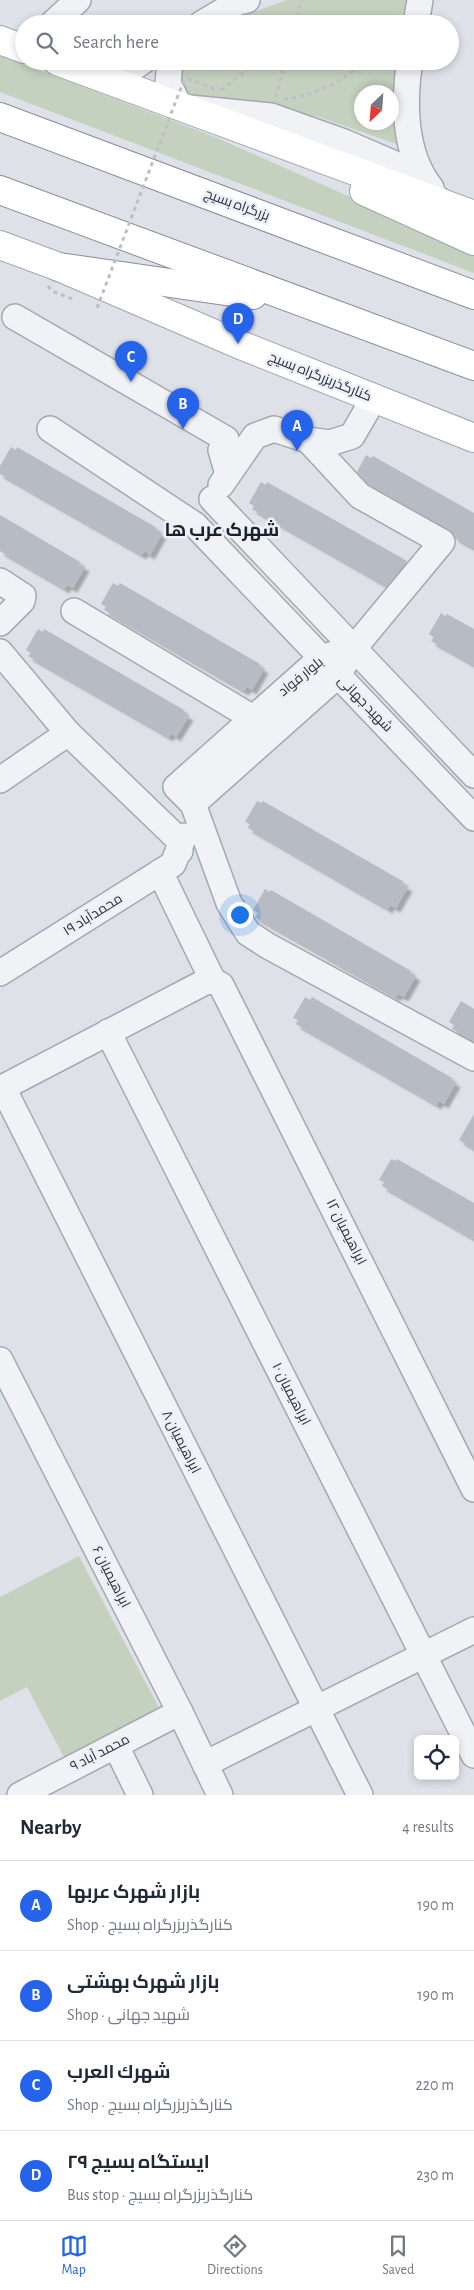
<!DOCTYPE html>
<html lang="en">
<head>
<meta charset="utf-8">
<style>
  body { margin:0; font-family:"Alegreya Sans",Cairo,sans-serif; background:#f2f2f3; color:#1f2937 }
  .controls { position:absolute; right:15px; bottom:15px; display:grid; overflow:hidden; border-radius:8px; box-shadow:0 2px 8px #0003 }
  .controls button { width:45px; height:45px; display:grid; place-items:center; padding:0; border:0; border-bottom:1px solid #e0e1e3; background:#fff; color:#1f2937; font:25px sans-serif }
  .compass { position:absolute; left:354px; top:85px; width:45px; height:45px; border-radius:50%; background:#fff; box-shadow:0 2px 8px #0003; rotate:205deg }
  .you { position:absolute; left:239px; top:914px; width:18px; height:18px; margin:-12px; border:4px solid #fff; border-radius:50%; background:#1a73e8; box-shadow:0 0 0 8px #1a73e833 }
  .badge { display:grid; place-items:center; width:32px; height:32px; border-radius:50%; background:#2563eb; color:#fff; font-size:16px; font-weight:700 }
  .pin { position:absolute; translate:-50% -41px; filter:drop-shadow(0 1px 2px #0008) }
  .pin::after { content:''; position:absolute; top:26px; width:18px; height:15px; background:inherit; clip-path:polygon(0 0,100% 0,50% 100%) }
  .list { margin:0; padding:0; list-style:none }
  h2 { display:flex; justify-content:space-between; align-items:center; height:65px; margin:0; padding:0 20px; font-size:21px }
  h2 small { font-size:16px; font-weight:400; color:#747a83 }
  .list li { display:grid; grid-template-columns:32px 1fr auto; gap:15px; align-items:center; box-sizing:border-box; height:90px; padding:0 20px; border-top:1px solid #e0e1e3 }
  .list b { display:block; font-size:19px; white-space:nowrap }
  .list p { margin:0; font-size:16px; white-space:nowrap; color:#747a83 }
  .list em { font-size:16px; font-style:normal; color:#747a83 }
  .icon { flex:none; width:28px; height:28px; fill:none; stroke:currentColor; stroke-width:2; stroke-linecap:round; stroke-linejoin:round }
  .map { position:relative; flex:none; width:474px; height:1795px; overflow:hidden }
  .search { position:absolute; background:#fff; box-shadow:0 2px 8px #0003; left:15px; right:15px; top:15px; height:55px; display:flex; align-items:center; gap:12px; box-sizing:border-box; padding:0 18px; border-radius:28px; color:#747a83; font-size:19px }
  .sheet { height:425px; background:#fff }
  nav { display:flex; justify-content:space-around; align-items:center; box-sizing:border-box; height:70px; border-top:1px solid #e0e1e3; background:#fff; font-size:14px; color:#747a83 }
  nav a { display:grid; justify-items:center; gap:2px }
  nav .on { color:#2563eb }
  .map>svg:first-child { display:block }
  .green { fill:#c4d1bf; fill-rule:evenodd }
  .building { fill:#b6bbc4; filter:url(#shadow) }
  .lines { fill:none; stroke-linecap:round; stroke-linejoin:round }
  .minor-casing { stroke:#a4a8b1; stroke-width:28 }
  .major-casing { stroke:#9ea6b2; stroke-width:30 }
  .highway-casing { stroke:#868f9d; stroke-width:30 }
  .path { stroke:#bdbfc6; stroke-width:3; stroke-dasharray:4 4; stroke-linecap:butt }
  .minor { stroke:#f1f2f6; stroke-width:25 }
  .major { stroke:#fff; stroke-width:28 }
  .highway { stroke:#fff; stroke-width:28 }
  .path-bridge { stroke:#bdbfc6; stroke-width:3; stroke-dasharray:4 4; stroke-linecap:butt }
  .labels { text-anchor:middle; dominant-baseline:central; stroke-width:5; stroke-linejoin:round; paint-order:stroke }
  .street-label { font-size:14px; fill:#282f3d; stroke:#edf0f5 }
  .district-label { font-size:19px; font-weight:bold; fill:#1a212e; stroke:#edf0f5 }
</style>
</head>
<body>
<div class="map">
<svg width="474" height="1795" viewBox="0 0 474 1795">
  <defs>
    <filter id="shadow"><feDropShadow dx="4.5" dy="4.5" stdDeviation="1" flood-color="#0004"/></filter>
  </defs>
  <rect width="100%" height="100%" fill="#dee1e7"/>
  <g class="green">
    <polygon points="286,0 411,0 407,24 232,24 243,16"/>
    <polygon points="0,55 215,137 474,252 474,273 0,92"/>
    <path d="M179 61H401L399 145 319 117 187 94 175 79ZM362 92H392V122H362Z"/>
    <polygon points="79,1556 159,1708 64,1757 27,1687 0,1701 0,1597"/>
  </g>
  <g class="building">
    <polygon points="11,447 16,450 17,447 157,528 156,530 162,534 150,555 144,551 142,555 0,474 0,466"/>
    <polygon points="366,455 371,458 373,456 474,513 474,548 455,538 449,529 369,485 357,472"/>
    <polygon points="261,482 266,485 267,482 407,561 387,586 252,509 254,506 249,503"/>
    <polygon points="0,515 80,562 79,564 85,567 73,588 67,585 65,589 0,551"/>
    <polygon points="113,583 118,586 120,583 260,664 259,666 264,669 252,690 247,687 244,691 104,610 106,607 101,604"/>
    <polygon points="441,613 445,616 447,614 474,629 474,665 431,641 434,637 429,634"/>
    <polygon points="38,629 43,632 44,629 184,710 183,713 189,716 176,737 171,733 169,737 28,656 31,653 26,650"/>
    <polygon points="257,801 262,803 263,801 404,882 402,884 408,887 396,908 390,905 388,909 248,828 250,824 245,822"/>
    <polygon points="265,889 270,892 271,890 411,971 410,973 416,976 404,997 398,994 396,997 255,917 258,913 253,910"/>
    <polygon points="305,997 310,1000 312,997 452,1078 451,1080 456,1083 444,1104 439,1101 437,1105 296,1024 298,1020 293,1018"/>
    <polygon points="461,1001 474,1009 474,1041 452,1029 454,1025 449,1022"/>
    <polygon points="474,1114 474,1149 459,1140"/>
    <polygon points="391,1159 396,1161 397,1159 474,1203 474,1239 382,1186 384,1182 379,1180"/>
  </g>
  <g class="lines">
    <g class="minor-casing">
      <g id="minor">
        <polyline points="52,24 78,0"/>
        <polyline points="201,24 238,2 247,0"/>
        <polyline points="416,24 420,0"/>
        <polyline points="170,61 168,83 180,107 271,116 344,142 395,164 438,199"/>
        <path d="M410 61C403 102 404 154 431 188"/>
        <polyline points="113,82 143,61"/>
        <polyline points="15,317 226,439 221,450 228,474"/>
        <polyline points="50,429 195,525 474,818"/>
        <polyline points="221,485 255,436 274,429 308,440 330,443 352,436 374,398"/>
        <polyline points="212,499 474,775"/>
        <polyline points="0,581 23,596 22,601 0,623"/>
        <polyline points="74,611 253,718"/>
        <polyline points="354,648 321,658 176,787 193,804 229,903 248,933 268,946 474,1058"/>
        <polyline points="0,652 68,733 178,839 180,851"/>
        <polyline points="0,780 68,733"/>
        <polyline points="193,804 338,675 354,648 442,542 360,496 308,440"/>
        <polyline points="160,872 213,981"/>
        <polyline points="0,973 173,864 184,836"/>
        <polyline points="108,1032 474,1755"/>
        <polyline points="3,1088 360,1795"/>
        <polyline points="0,1089 205,982 213,981 221,985 474,1489"/>
        <polyline points="0,1360 180,1712 220,1795"/>
        <polyline points="116,1746 140,1795"/>
        <polyline points="205,1764 474,1630"/>
        <polyline points="20,1795 180,1712"/>
      </g>
    </g>
    <g class="major-casing">
      <g id="major">
        <polyline points="0,40 24,49"/>
        <polyline points="57,61 474,215"/>
        <polyline points="364,191 474,241"/>
        <polyline points="0,245 59,267 238,344 474,438"/>
      </g>
    </g>
    <g class="highway-casing">
      <g id="highway">
        <polyline points="0,117 474,295"/>
        <polyline points="0,190 474,366"/>
        <polyline points="59,267 253,295"/>
      </g>
    </g>
    <g class="path">
      <polyline points="295,24 302,0"/>
      <polyline points="357,61 388,69"/>
      <polyline points="188,79 215,89"/>
      <polyline points="221,90 259,61"/>
      <polyline points="276,97 285,61"/>
      <path d="M284 99C314 96 341 82 364 63"/>
      <polyline points="48,286 52,291 75,300"/>
    </g>
    <use href="#minor" class="minor"/>
    <use href="#major" class="major"/>
    <use href="#highway" class="highway"/>
    <polyline class="path-bridge" points="97,308 185,77"/>
  </g>
  <g class="labels">
    <g class="street-label">
      <text transform="translate(237 205) rotate(20)">بزرگراه بسیج</text>
      <text transform="translate(320 377) rotate(22)">کنارگذربزرگراه بسیج</text>
      <text transform="translate(301 677) rotate(-39)">بلوار فواد</text>
      <text transform="translate(365 704) rotate(46)">شهید جهانی</text>
      <text transform="translate(93 915) rotate(-32)">محمدآباد ۱۹</text>
      <text transform="translate(346 1232) rotate(63)">ابراهیمیان ۱۲</text>
      <text transform="translate(291 1394) rotate(63)">ابراهیمیان ۱۰</text>
      <text transform="translate(181 1442) rotate(63)">ابراهیمیان ۸</text>
      <text transform="translate(111 1577) rotate(63)">ابراهیمیان ۶</text>
      <text transform="translate(100 1753) rotate(-27)">محمد آباد ۹</text>
    </g>
    <g class="district-label">
      <text x="222" y="530">شهرک عرب ها</text>
    </g>
  </g>
</svg>
<div class="controls">
<button><svg class="icon" aria-label="locate" viewBox="0 0 24 24"><circle cx="12" cy="12" r="6"/><path d="M12 2v4M12 18v4M2 12h4M18 12h4"/></svg></button>
</div>
<svg class="compass" viewBox="-18 -18 36 36"><path d="M0-13l5 13h-10z" fill="#e53935"/><path d="M0 13l5-13h-10z" fill="#747a83"/></svg>
<div class="you"></div>
<div class="pin badge" style="left:297px;top:451px">A</div>
<div class="pin badge" style="left:183px;top:429px">B</div>
<div class="pin badge" style="left:131px;top:382px">C</div>
<div class="pin badge" style="left:238px;top:344px">D</div>
<div class="search"><svg class="icon" aria-label="search" viewBox="0 0 24 24"><circle cx="10" cy="10" r="6"/><path d="M15 15l6 6"/></svg>Search here</div>
</div>
<section class="sheet">
<h2>Nearby<small>4 results</small></h2>
<ul class="list">
<li><span class="badge">A</span><div><b>بازار شهرک عربها</b><p>Shop · کنارگذربزرگراه بسیج</p></div><em>190 m</em></li>
<li><span class="badge">B</span><div><b>بازار شهرک بهشتی</b><p>Shop · شهید جهانی</p></div><em>190 m</em></li>
<li><span class="badge">C</span><div><b>شهرك العرب</b><p>Shop · کنارگذربزرگراه بسیج</p></div><em>220 m</em></li>
<li><span class="badge">D</span><div><b>ایستگاه بسیج ۲۹</b><p>Bus stop · کنارگذربزرگراه بسیج</p></div><em>230 m</em></li>
</ul>
</section>
<nav>
<a class="on"><svg class="icon" aria-label="map" viewBox="0 0 24 24"><path d="M3 6l6-2 6 2 6-2v14l-6 2-6-2-6 2zM9 4v14M15 6v14"/></svg>Map</a>
<a><svg class="icon" aria-label="directions" viewBox="0 0 24 24"><path d="M12 3l9 9-9 9-9-9zM9 14v-3h6M13 9l2 2-2 2"/></svg>Directions</a>
<a><svg class="icon" aria-label="saved" viewBox="0 0 24 24"><path d="M7 4h10v16l-5-4-5 4z"/></svg>Saved</a>
</nav>
</body>
</html>
